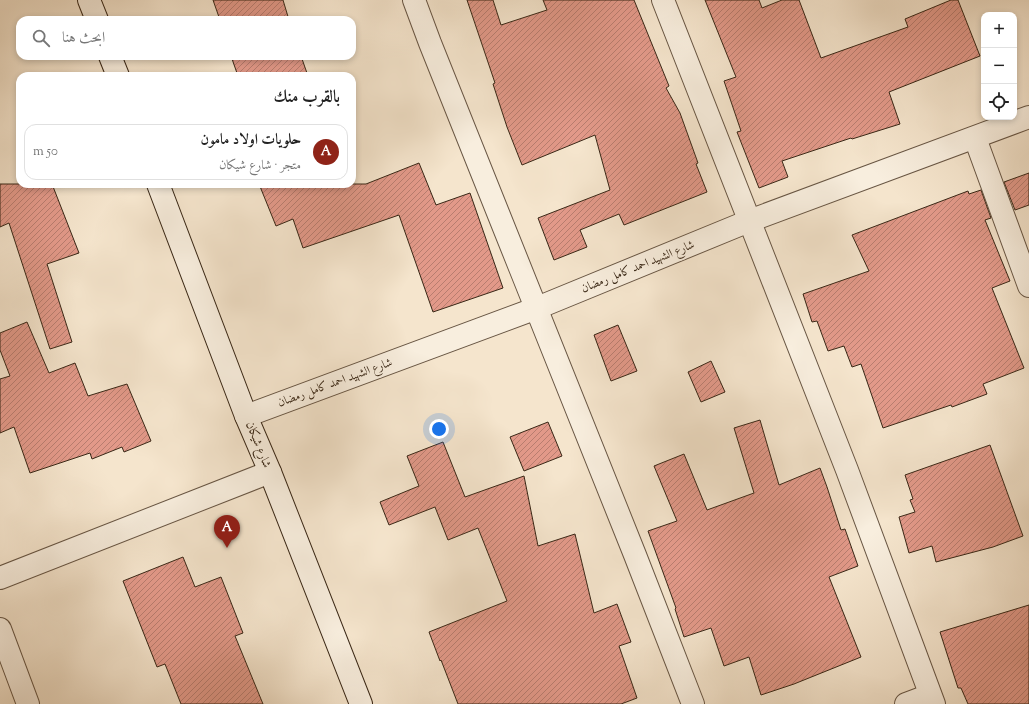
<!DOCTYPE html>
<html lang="ar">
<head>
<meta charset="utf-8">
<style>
  body { margin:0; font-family:"Sorts Mill Goudy",Amiri,serif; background:#f2f2f2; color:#222; direction:rtl }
  .controls { position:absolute; right:12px; top:12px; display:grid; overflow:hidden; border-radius:8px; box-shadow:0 2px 6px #0003 }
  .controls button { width:36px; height:36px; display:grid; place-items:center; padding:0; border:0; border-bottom:1px solid #e0e0e0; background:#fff; color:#222; font:20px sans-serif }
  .you { position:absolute; left:439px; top:429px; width:14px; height:14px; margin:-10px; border:3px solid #fff; border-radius:50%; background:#1a73e8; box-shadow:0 0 0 6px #1a73e833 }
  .badge { display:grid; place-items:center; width:26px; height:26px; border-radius:50%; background:#8f2418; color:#fff; font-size:13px; font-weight:700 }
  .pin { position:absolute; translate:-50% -33px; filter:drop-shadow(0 1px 2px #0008) }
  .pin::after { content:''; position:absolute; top:21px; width:14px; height:12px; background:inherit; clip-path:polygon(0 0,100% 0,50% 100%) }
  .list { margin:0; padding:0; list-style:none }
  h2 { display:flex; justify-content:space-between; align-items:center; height:52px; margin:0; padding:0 16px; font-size:17px }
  h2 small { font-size:13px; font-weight:400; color:#767676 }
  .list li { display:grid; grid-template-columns:26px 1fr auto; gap:12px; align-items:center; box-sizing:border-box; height:56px; margin:0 8px 8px; padding:0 8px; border:1px solid #e0e0e0; border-radius:12px }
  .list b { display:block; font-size:15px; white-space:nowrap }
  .list p { margin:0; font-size:13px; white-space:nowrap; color:#767676 }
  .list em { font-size:13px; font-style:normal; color:#767676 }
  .icon { flex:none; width:22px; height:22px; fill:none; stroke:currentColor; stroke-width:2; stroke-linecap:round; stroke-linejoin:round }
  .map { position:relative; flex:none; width:1029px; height:704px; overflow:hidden; direction:ltr }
  .search { position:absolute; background:#fff; box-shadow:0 2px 6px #0003; left:16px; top:16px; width:340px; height:44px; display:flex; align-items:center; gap:10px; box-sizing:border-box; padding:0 14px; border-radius:12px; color:#767676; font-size:15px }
  .panel { position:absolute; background:#fff; box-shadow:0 2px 6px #0003; left:16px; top:72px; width:340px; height:116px; border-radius:12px; direction:rtl }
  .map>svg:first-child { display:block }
  .building { fill:url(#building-hatch); stroke:#392716 }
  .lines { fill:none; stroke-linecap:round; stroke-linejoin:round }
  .street-casing { stroke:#685644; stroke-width:24 }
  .secondary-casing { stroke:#392716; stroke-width:24 }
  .street { stroke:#f8eede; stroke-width:22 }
  .secondary { stroke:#f8eede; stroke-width:22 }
  .labels { text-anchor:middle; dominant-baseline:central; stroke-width:3.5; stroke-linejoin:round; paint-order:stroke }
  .street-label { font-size:12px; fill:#392716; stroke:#f8eede }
</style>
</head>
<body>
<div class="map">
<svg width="1029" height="704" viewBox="0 0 1029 704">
  <defs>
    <pattern id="building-hatch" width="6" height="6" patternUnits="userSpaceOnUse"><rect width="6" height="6" fill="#e29989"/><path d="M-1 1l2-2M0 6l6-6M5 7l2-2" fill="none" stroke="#b87d6f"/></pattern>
  </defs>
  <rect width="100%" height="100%" fill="#f5e5cd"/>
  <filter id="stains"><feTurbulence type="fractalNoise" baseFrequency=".005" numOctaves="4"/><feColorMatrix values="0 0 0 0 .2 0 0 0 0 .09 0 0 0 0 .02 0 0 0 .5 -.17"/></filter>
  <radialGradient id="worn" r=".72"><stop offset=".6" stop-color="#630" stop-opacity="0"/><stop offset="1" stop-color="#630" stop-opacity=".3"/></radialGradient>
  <g class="building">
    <polygon points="213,0 283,0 289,20 220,20"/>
    <polygon points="467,0 493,0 501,25 547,10 543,0 634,0 669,86 666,88 680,113 698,163 696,164 707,192 624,225 619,214 580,230 587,247 554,260 538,218 610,190 595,135 522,165 507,127 493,84 495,83"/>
    <polygon points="705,0 759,0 762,8 782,0 799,0 821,58 908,27 905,19 951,0 958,0 980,56 889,92 900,124 852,139 851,138 782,161 788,177 759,188 737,132 741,131 724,81 736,77"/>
    <polygon points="231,56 301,56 308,76 238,76"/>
    <polygon points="419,163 436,205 470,193 503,288 433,312 399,215 303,248 293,219 276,226 259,184 366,184"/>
    <polygon points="1029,173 1029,205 1015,210 1004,182"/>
    <polygon points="0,184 52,184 79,253 47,264 72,342 50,349 9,223 0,227"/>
    <polygon points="981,190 991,218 985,220 1010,281 992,288 1024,368 983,384 987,394 952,407 951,405 883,428 861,364 852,367 844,346 828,351 817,321 812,322 803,294 869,271 852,235 968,191 969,194"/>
    <polygon points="27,322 49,373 75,363 88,396 127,384 151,441 124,452 122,447 92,459 90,453 30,473 14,427 0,433 0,379 10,376 0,350 0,333"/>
    <polygon points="618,325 637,371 611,381 594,335"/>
    <polygon points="711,361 725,392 701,402 688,372"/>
    <polygon points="760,420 779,485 820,468 827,487 841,530 845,529 858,566 829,577 861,657 794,684 761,695 749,657 724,666 711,628 684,637 675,609 676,608 648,531 677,521 654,466 684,454 707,510 754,493 734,428"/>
    <polygon points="548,422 562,456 524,471 510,437"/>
    <polygon points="443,442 465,497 524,476 538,546 575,534 594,613 617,604 631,642 619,646 637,698 621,704 458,704 441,660 440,661 429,632 507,601 478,528 448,540 435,507 389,525 380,502 419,486 407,456"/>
    <polygon points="990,445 1023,536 993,547 936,562 932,546 909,553 899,517 915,512 910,500 913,499 905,475"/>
    <polygon points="183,557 195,587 221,577 243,633 235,636 263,704 181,704 165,664 157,667 123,581"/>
    <polygon points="1029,605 1029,704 968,704 961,688 958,688 940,632"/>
  </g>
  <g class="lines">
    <g class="street-casing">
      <g id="street">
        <polyline points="414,0 430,43 635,555 693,704"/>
        <polyline points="663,0 847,470 934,704"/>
        <polyline points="975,138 1029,286"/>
        <polyline points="246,416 537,308 749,221 1029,117"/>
        <polyline points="0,578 270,472"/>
        <polyline points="0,629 28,704"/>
        <polyline points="906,704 930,695"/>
      </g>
    </g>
    <g class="secondary-casing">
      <g id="secondary">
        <polyline points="89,0 97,20"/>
        <polyline points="110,56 118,76"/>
        <polyline points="158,184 246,416 270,472 361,704"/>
      </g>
    </g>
    <use href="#street" class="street"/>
    <use href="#secondary" class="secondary"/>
  </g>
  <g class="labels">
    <g class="street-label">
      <text transform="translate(638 267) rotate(-22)">شارع الشهيد احمد كامل رمضان</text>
      <text transform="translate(335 383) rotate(-20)">شارع الشهيد احمد كامل رمضان</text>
      <text transform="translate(258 445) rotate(68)">شارع شيكان</text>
    </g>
  </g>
  <rect width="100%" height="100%" filter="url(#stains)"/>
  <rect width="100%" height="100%" fill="url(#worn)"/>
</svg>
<div class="controls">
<button>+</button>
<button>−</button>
<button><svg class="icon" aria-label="locate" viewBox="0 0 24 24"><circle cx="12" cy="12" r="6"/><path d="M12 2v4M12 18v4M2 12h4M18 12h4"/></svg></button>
</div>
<div class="you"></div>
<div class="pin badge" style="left:227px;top:548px">A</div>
<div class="search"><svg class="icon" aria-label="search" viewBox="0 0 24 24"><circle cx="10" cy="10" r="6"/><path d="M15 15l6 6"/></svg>ابحث هنا</div>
<section class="panel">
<h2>بالقرب منك<small></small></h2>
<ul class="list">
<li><span class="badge">A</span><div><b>حلويات اولاد مامون</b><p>متجر · شارع شيكان</p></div><em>50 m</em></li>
</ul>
</section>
</div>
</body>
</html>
